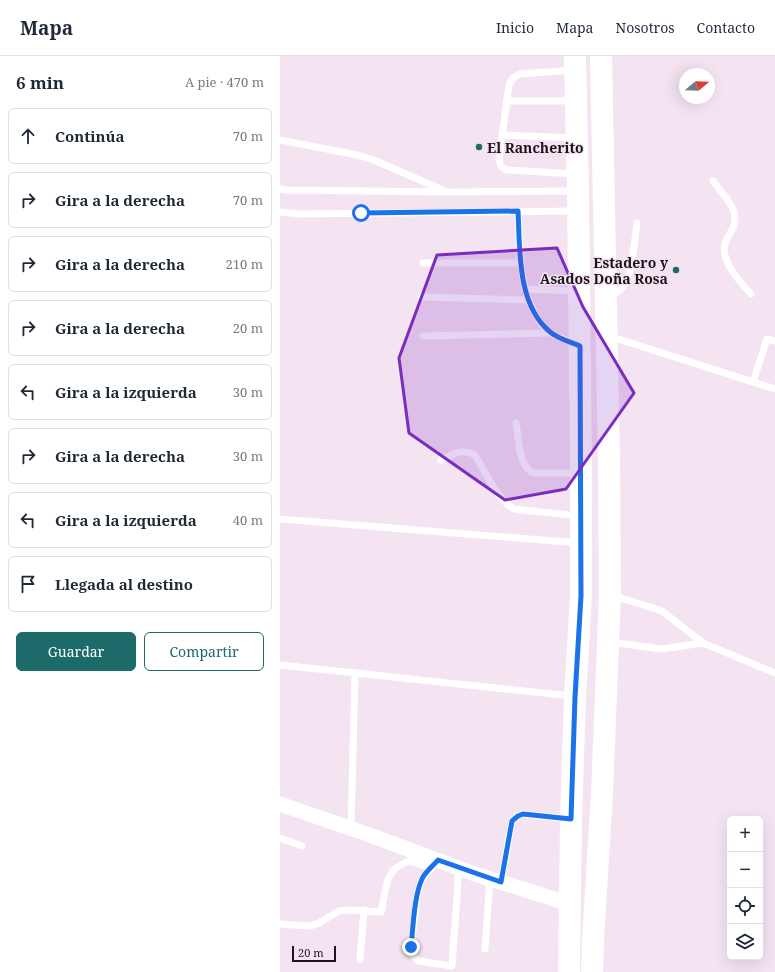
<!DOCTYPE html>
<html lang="es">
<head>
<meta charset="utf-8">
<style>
  body { margin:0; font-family:"Noto Serif",serif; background:#f6f6f7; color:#1f2937 }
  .controls { position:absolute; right:12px; bottom:12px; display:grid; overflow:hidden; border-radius:6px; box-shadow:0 4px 16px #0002 }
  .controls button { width:36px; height:36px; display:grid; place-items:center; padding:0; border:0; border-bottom:1px solid #e0e1e3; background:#fff; color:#1f2937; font:20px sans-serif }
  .compass { position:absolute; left:399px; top:12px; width:36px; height:36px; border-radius:50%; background:#fff; box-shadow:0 4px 16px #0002; rotate:71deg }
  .scale { position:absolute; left:12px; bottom:10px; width:44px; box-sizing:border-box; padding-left:4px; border:2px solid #1c161b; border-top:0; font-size:11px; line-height:14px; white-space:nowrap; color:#1c161b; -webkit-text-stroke:3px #f4e3f1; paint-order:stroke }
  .stop { position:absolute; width:12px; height:12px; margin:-9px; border:3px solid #1a73e8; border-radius:50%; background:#fff }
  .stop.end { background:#1a73e8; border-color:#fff; box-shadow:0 1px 4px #0008 }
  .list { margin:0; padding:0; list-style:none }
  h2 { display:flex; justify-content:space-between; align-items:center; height:52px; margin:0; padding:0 16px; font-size:17px }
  h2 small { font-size:13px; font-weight:400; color:#747a83 }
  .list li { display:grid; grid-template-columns:26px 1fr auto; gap:12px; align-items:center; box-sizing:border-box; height:56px; margin:0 8px 8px; padding:0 8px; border:1px solid #e0e1e3; border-radius:6px }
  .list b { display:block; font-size:15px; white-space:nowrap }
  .list em { font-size:13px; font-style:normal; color:#747a83 }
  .actions { display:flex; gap:8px; padding:12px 16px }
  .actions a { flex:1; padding:9px 0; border:1px solid #1d6a6a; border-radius:6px; text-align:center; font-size:14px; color:#1d6a6a }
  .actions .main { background:#1d6a6a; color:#fff }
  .icon { flex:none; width:22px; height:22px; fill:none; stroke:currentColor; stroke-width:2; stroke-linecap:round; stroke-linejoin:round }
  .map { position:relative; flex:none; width:495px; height:916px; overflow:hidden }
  header { display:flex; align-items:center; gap:24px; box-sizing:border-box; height:56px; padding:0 20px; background:#fff; border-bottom:1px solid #e0e1e3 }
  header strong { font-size:19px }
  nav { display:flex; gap:22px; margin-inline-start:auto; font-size:14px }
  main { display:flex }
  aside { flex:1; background:#fff }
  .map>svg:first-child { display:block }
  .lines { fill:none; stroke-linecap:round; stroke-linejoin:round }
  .service { stroke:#fff; stroke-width:7 }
  .minor { stroke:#fff; stroke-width:15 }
  .primary { stroke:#fff; stroke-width:22 }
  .route { stroke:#1a73e8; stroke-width:5 }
  .marked { fill:#7b2cbf; fill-opacity:0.2; stroke:#7b2cbf; stroke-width:3; stroke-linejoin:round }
  .poi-dot { fill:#1d6a6a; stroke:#f4e3f1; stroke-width:1.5 }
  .labels { text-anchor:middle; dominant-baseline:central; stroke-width:3; stroke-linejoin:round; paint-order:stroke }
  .poi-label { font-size:14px; font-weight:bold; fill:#1c161b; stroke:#f4e3f1; text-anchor:start }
</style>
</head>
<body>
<header>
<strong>Mapa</strong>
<nav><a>Inicio</a><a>Mapa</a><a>Nosotros</a><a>Contacto</a></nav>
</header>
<main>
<aside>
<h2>6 min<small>A pie · 470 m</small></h2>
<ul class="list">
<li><svg class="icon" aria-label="ahead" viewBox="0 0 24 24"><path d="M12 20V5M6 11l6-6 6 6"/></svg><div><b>Continúa</b></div><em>70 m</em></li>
<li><svg class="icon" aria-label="right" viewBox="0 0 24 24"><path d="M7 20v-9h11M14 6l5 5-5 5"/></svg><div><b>Gira a la derecha</b></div><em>70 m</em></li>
<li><svg class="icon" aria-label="right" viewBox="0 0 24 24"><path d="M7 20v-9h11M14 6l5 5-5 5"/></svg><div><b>Gira a la derecha</b></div><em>210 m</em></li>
<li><svg class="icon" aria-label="right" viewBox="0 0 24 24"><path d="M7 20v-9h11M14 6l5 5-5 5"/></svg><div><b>Gira a la derecha</b></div><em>20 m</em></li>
<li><svg class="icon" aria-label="left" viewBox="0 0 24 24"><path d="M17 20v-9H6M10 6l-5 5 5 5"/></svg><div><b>Gira a la izquierda</b></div><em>30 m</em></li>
<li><svg class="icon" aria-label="right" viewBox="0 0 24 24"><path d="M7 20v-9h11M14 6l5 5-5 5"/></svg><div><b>Gira a la derecha</b></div><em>30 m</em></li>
<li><svg class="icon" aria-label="left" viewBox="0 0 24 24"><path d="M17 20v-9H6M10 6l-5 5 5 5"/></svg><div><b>Gira a la izquierda</b></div><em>40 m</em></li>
<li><svg class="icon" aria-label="arrive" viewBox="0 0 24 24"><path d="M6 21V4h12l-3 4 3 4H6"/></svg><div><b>Llegada al destino</b></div></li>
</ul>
<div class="actions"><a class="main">Guardar</a><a>Compartir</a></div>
</aside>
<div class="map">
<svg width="495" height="916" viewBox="0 0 495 916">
  <rect width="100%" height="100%" fill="#f4e3f1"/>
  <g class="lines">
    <g class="service">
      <polyline points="293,14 240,18 233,22 229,29 219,103 221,110 226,114 296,118"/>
      <polyline points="227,45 295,45"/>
      <polyline points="222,79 294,82"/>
      <polyline points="0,84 77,99 94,104 165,135"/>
      <path d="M433 125C441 136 454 148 455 162 456 171 449 177 446 185 438 203 460 226 471 238"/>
      <polyline points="0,133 7,134 168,136 296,135"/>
      <path d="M238 155C240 190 238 227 255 258 259 265 264 273 270 277 278 282 288 284 296 288"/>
      <polyline points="0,156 19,158 296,155"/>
      <polyline points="143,207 241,207"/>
      <polyline points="245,233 297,235"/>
      <polyline points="141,241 249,244"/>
      <path d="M329 241C335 238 342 233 346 227 352 215 355 181 357 167"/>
      <polyline points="143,280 270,277"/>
      <polyline points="329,280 495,333"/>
      <polyline points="473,326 487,283 495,285"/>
      <path d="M236 367C239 382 238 412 254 417H299"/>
      <path d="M161 404C174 398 182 392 195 399 205 415 217 443 234 453L299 460"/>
      <polyline points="0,463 299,487"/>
      <polyline points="332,539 382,555 423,587 495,617"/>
      <polyline points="330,586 382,593 423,587"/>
      <polyline points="0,609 292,640"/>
      <polyline points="71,772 75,617"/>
      <polyline points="0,782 22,790"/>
      <path d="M158 804 143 822 140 828 137 841 131 891C132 898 133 901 138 905L172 910 179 812"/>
      <polyline points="129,805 152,812"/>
      <polyline points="221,826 232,765 238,760 243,758 290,763"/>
      <path d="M0 868 29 870 37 868 59 855 70 854 101 856C109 819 104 812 143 800"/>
      <polyline points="205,893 210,822"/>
      <polyline points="80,903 84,854"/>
    </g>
    <polyline class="minor" points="0,748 87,778 192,817 290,848"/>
    <g class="primary">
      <polyline points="289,916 291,763 295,641 301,540 301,408 298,135 295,0"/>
      <polyline points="312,916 313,884 322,737 330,538 329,402 321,0"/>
    </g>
  </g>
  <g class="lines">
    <path class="route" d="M81 157 238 155C240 193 237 248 269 275 276 282 290 286 300 290L301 540 295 641 291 763 243 758 238 760 232 765 221 826 158 804C153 810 145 816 142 823 134 840 133 873 131 891"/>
  </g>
  <path class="marked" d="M277 192 303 251 354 337 286 433 225 444 129 377 119 302 157 199Z"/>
  <g class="poi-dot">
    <circle cx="199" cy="91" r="4"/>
    <circle cx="396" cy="214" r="4"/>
  </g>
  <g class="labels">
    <g class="poi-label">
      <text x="207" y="91">El Rancherito</text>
      <text x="388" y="206" text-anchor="end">Estadero y<tspan x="388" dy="16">Asados Doña Rosa</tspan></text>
    </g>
  </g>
</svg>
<div class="controls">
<button>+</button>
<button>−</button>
<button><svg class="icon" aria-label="locate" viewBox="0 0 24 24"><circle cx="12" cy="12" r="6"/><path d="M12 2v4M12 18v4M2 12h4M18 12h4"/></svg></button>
<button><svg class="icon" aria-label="layers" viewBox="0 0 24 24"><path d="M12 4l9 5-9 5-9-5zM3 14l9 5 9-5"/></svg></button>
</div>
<svg class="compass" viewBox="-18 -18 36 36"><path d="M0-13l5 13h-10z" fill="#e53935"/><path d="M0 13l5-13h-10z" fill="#747a83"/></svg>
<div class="scale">20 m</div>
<div class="stop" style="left:81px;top:157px"></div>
<div class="stop end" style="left:131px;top:891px"></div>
</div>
</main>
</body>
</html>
